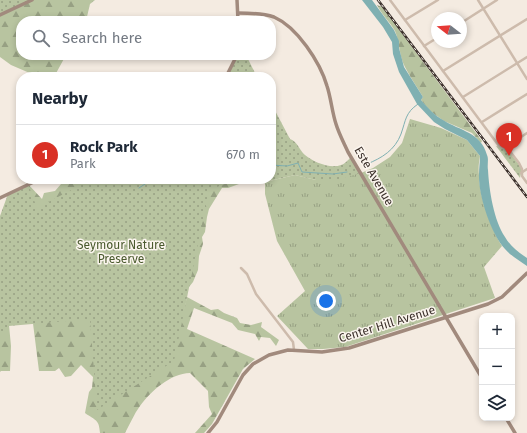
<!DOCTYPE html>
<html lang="en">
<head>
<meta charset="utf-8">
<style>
  body { margin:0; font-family:"Fira Sans",sans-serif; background:#f6f6f7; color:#1f2937 }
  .controls { position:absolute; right:12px; bottom:12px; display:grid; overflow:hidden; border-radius:8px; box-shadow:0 2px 6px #0003 }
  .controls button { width:36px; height:36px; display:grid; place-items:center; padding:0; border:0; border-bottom:1px solid #e0e1e3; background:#fff; color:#1f2937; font:20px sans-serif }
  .compass { position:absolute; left:431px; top:12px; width:36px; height:36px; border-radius:50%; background:#fff; box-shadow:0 2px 6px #0003; rotate:287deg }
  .you { position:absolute; left:326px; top:301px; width:14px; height:14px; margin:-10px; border:3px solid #fff; border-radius:50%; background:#1a73e8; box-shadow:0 0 0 6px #1a73e833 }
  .badge { display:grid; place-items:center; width:26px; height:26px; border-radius:50%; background:#d93025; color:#fff; font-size:13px; font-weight:700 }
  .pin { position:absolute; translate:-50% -33px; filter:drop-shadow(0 1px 2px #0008) }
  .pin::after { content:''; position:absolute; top:21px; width:14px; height:12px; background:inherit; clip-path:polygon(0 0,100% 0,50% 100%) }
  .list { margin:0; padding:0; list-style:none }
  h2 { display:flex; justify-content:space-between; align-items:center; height:52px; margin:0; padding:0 16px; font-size:17px }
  h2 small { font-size:13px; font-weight:400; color:#747a83 }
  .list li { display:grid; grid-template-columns:26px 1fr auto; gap:12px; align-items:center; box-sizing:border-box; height:60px; padding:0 16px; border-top:1px solid #e0e1e3 }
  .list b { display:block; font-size:15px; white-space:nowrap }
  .list p { margin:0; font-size:13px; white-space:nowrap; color:#747a83 }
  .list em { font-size:13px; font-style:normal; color:#747a83 }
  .icon { flex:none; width:22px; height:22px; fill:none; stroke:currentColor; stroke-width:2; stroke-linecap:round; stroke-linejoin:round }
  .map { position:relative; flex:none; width:527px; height:433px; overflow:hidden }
  .search { position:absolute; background:#fff; box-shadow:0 2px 6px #0003; left:16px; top:16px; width:260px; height:44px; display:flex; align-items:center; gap:10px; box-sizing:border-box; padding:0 14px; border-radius:16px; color:#747a83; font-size:15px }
  .panel { position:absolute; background:#fff; box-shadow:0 2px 6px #0003; left:16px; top:72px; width:260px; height:112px; border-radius:16px }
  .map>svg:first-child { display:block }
  .grass { fill:url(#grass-tufts) }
  .forest { fill:url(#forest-firs) }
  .park { fill:url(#park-dots) }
  .water { fill:#7fb0b2 }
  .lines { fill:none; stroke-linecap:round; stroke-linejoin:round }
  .stream { stroke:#7fb0b2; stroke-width:1 }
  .street { stroke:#cdbbac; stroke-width:2.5 }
  .secondary { stroke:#a18a7d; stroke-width:3.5 }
  .rail-casing { stroke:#3b302b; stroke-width:2.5 }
  .rail { stroke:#fbf5ee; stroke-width:1; stroke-dasharray:3; stroke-linecap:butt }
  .labels { text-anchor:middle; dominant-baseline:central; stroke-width:3; stroke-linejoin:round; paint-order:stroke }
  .street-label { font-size:12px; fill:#3b302b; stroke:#fbf5ee }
  .park-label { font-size:12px; fill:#4a5a2e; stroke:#fbf5ee }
</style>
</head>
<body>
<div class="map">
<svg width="527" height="433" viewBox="0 0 527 433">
  <defs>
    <pattern id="grass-tufts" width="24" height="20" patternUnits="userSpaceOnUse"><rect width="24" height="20" fill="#b8c4a0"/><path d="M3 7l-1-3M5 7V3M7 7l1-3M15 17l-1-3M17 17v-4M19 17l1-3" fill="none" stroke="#97a083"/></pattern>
    <pattern id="forest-firs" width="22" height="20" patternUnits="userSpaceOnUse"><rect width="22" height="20" fill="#b8c4a0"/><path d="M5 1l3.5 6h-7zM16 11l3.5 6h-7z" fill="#97a083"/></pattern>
    <pattern id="park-dots" width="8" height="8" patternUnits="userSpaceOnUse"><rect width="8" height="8" fill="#b8c4a0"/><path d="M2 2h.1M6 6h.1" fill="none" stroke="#97a083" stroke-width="1.8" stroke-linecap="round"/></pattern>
  </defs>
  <rect width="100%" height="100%" fill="#f4ebe1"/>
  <path class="grass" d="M410 119 441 128 467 140 480 156C479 162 478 168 479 175 479 196 491 228 502 246L484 267 495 298 345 347 323 349H308L277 316 305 291 277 241 265 194V182L295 175 316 180 361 173 373 168 390 157 402 143Z"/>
  <g class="forest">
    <polygon points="0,0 95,0 90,4 86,21 21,21 21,55 66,55 54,77 39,77 11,65 0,57"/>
    <path d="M377 5 382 7 482 141 481 143 472 133 444 121 430 111 421 100 423 97C417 87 410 77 405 67 399 56 400 43 395 31 390 22 382 15 377 5Z"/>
    <path d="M78 179H236L239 184 228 188H222L209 209 207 217 205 232 202 237 203 244 199 256 198 270 193 282 189 287 183 290 184 309 187 297 211 310 218 309 224 313 237 318 240 323 251 325 262 322 261 327 279 340 276 346 270 338 261 337 259 341 255 334 238 330 232 323 194 308 187 329 255 359 243 369 212 424 204 433H195L212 414 209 407 208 391 190 373C170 374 152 390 140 406 134 414 130 424 125 433H100C99 419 96 421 85 413L89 392 92 388 93 377 81 365 71 376 65 377 59 368 55 371H39L23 244 28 184 42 199 44 193 55 191 61 184Z"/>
    <polygon points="0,230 11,346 10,371 1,371 0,372"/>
  </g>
  <g class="park">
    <polygon points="0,0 32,0 0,15"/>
    <polygon points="237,55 246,55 257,77 226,77"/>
    <path d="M271 103 290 139C298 142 299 150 305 155 313 162 330 169 341 165 345 164 348 160 351 157L361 173 331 181 316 180 295 175 265 182V179H271Z"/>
    <polygon points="496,146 507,149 521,167 521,173 520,178"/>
    <polygon points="92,179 238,179 209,190 174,361 97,410 90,319 9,326 0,333 0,216 8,194 28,184 37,208"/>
  </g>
  <path class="water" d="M362 0H372L394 30 399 41V48L404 67 423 97 421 100C428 108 434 115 443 120 460 131 481 132 487 155 489 159 487 165 488 170 489 190 494 221 505 237 510 246 518 252 527 258V266C520 261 511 256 505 249 491 234 478 195 479 174 479 168 480 162 480 156L467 140 445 129 434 122 417 104 399 72 393 54 392 42 383 27Z"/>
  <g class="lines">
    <g class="stream">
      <path d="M367 164C382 158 395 150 401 134 406 120 405 113 418 104"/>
      <polyline points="271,165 287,166 298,163 302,172 333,174 347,172"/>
      <polyline points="210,179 213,181 220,179"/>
      <polyline points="139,188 148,182 159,181 161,179"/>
    </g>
    <g class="street">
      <polyline points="390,0 499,146 509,150 519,163 522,169 522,176 527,183"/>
      <polyline points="478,0 527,79"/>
      <polyline points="405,20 438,0"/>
      <polyline points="461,23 497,0"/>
      <polyline points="424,46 437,38"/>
      <polyline points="443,71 527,19"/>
      <polyline points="463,97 527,57"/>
      <polyline points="482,122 527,94"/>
      <polyline points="504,148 527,133"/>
      <polyline points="521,173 527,169"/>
      <polyline points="241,268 247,274 256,294 293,342 294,350"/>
    </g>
    <g class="secondary">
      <polyline points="237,0 238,21"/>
      <path d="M238 13C250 13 262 13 274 17 297 27 320 62 327 86 331 98 332 112 336 124 339 134 344 143 348 152L482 378"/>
      <polyline points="0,15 32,0"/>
      <polyline points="226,77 237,55"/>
      <polyline points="0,198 40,179"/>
      <polyline points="506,418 515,433"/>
      <polyline points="208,433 217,422 243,375 253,364 269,355 288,350 322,352 349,348 488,304 502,297 527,273"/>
    </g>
    <g class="rail-casing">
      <polyline id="rail" points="378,0 527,197"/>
    </g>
    <use href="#rail" class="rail"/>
  </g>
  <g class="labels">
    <g class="street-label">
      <text transform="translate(374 176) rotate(60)">Este Avenue</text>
      <text transform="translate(387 324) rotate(-17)">Center Hill Avenue</text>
    </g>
    <g class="park-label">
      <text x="121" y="245">Seymour Nature<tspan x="121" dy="14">Preserve</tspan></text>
    </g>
  </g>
</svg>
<div class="controls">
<button>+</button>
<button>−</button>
<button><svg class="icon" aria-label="layers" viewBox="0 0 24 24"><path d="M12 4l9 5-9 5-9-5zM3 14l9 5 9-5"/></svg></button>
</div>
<svg class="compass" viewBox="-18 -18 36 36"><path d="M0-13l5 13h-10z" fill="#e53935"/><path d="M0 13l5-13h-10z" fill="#747a83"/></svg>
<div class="you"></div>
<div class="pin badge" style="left:509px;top:156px">1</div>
<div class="search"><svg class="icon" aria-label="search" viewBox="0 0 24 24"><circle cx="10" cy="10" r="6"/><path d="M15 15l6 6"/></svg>Search here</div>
<section class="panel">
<h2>Nearby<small></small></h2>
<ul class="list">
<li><span class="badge">1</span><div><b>Rock Park</b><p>Park</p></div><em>670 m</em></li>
</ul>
</section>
</div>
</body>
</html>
